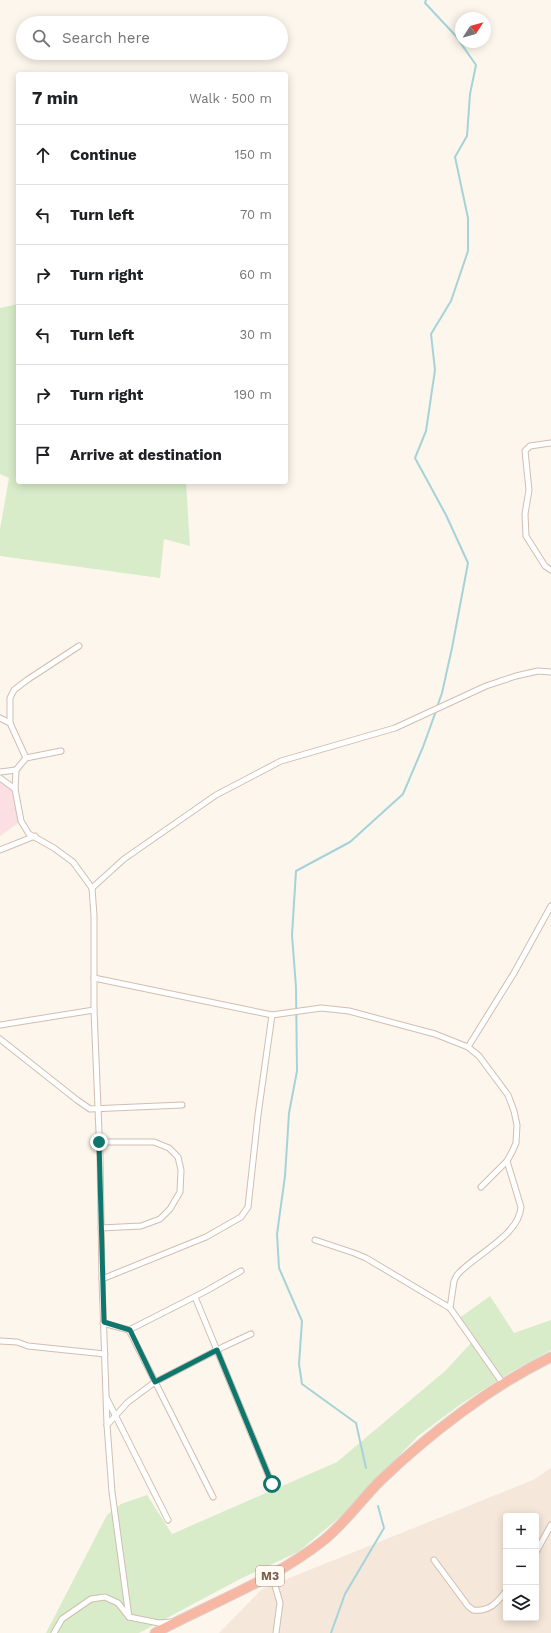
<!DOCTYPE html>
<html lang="en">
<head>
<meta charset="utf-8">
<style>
  body { margin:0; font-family:"Work Sans",sans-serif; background:#f6f6f6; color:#202124 }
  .controls { position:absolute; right:12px; bottom:12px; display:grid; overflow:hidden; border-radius:4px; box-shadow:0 2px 10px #0003 }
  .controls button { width:36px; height:36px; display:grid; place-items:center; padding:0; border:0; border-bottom:1px solid #e0e0e0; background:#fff; color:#202124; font:20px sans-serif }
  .compass { position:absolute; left:455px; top:12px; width:36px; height:36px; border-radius:50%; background:#fff; box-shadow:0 2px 10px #0003; rotate:54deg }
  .stop { position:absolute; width:12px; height:12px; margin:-9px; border:3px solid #0f766e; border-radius:50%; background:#fff }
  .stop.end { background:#0f766e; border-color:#fff; box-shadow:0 1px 4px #0008 }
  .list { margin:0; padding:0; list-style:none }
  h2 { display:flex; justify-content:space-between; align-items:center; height:52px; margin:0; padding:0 16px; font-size:17px }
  h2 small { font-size:13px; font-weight:400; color:#757577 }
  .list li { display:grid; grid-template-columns:26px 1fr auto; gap:12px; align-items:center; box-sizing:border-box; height:60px; padding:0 16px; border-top:1px solid #e0e0e0 }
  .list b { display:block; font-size:15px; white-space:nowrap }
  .list em { font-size:13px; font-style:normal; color:#757577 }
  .icon { flex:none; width:22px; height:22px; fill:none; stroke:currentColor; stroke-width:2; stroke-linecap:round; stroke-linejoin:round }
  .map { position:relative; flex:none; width:551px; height:1633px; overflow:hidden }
  .search { position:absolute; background:#fff; box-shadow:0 2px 10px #0003; left:16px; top:16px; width:272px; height:44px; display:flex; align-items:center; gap:10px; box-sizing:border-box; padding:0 14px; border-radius:22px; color:#757577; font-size:15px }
  .panel { position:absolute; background:#fff; box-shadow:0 2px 10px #0003; left:16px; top:72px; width:272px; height:412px; border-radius:4px }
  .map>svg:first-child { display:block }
  .residential { fill:#f5e8da; fill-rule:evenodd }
  .medical { fill:#fbdfe3 }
  .green { fill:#d8ecc9 }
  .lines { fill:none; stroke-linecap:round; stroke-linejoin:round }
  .stream { stroke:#a5d3da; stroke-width:2 }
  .street-casing { stroke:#d1beb0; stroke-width:7 }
  .highway-casing { stroke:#dad1cd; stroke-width:11 }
  .street { stroke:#fff; stroke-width:5 }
  .highway { stroke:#f7b7a3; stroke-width:9 }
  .route { stroke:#0f766e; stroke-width:5 }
  .labels { text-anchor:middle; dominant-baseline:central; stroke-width:3; stroke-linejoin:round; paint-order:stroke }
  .shield { fill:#fffaf3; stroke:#a28b7f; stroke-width:1 }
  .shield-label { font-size:12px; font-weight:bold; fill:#7a5c4d }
</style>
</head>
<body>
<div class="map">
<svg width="551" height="1633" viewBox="0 0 551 1633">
  <rect width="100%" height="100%" fill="#fdf6ec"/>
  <path class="residential" d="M551 1468V1633H219L262 1589 533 1480ZM506 1516H536V1618H506Z"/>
  <polygon class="medical" points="0,778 15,789 21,821 0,836"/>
  <g class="green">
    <polygon points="18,304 18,482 186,482 190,546 164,539 160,578 0,556 0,529 9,478 0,474 0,308"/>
    <polygon points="490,1296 514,1333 551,1320 551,1350 511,1372 461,1404 418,1436 340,1517 298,1552 240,1579 139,1633 46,1633 107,1515 121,1504 147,1495 172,1534 337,1462 445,1371 473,1341 458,1319"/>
  </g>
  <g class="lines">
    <g class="stream">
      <polyline points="426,0 425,3 455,35 476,65 470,94 467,136 455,157 468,218 468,251 451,301 431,334 435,370 426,431 415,458 446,515 468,563 452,648 442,693 437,707"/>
      <polyline points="366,1468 356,1423 302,1384 299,1364 302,1321 279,1268 277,1234 285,1176 289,1113 297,1071 296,987 292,935 296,871 350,842 403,794 423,747 436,711"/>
      <polyline points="331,1633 345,1594 384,1528 378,1506"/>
    </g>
    <g class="street-casing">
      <g id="street">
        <polyline points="551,443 530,446 525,451 529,490 525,514 526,536 545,566 551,570"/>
        <polyline points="0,718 10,723"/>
        <polyline points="61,751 26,758 16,770 15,789 21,821 29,834 54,848 73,862 92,888 94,916 94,1010 100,1157 102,1279 107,1425 112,1492 129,1617"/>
        <polyline points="26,758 10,723 10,698 14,690 27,680 79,646"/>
        <polyline points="0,772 16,770"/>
        <polyline points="0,778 15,789"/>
        <polyline points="0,850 35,836"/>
        <polyline points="92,888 124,859 216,795 281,761 395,728 486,686 516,676 538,671 551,672"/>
        <polyline points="94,978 272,1015 321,1008 349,1011 435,1034 468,1047 479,1056 508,1095 514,1111 517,1125 516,1143 512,1152 507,1161 481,1187"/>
        <polyline points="0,1025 94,1010"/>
        <polyline points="0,1039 77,1100 90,1109 182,1105"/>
        <polyline points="468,1047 514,973 551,906"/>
        <polyline points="99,1142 154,1142 169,1148 178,1157 181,1170 180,1192 170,1209 160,1219 141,1226 101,1228"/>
        <polyline points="315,1240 354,1253 366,1258 450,1308 504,1385"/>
        <polyline points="102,1279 206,1237 241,1217 248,1207 258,1115 272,1015"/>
        <polyline points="195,1297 272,1484"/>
        <path d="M450 1308 454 1281 457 1275C474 1255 519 1236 521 1207L507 1161"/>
        <polyline points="103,1323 129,1330 206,1291 241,1271"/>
        <polyline points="129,1330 213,1497"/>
        <polyline points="0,1341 17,1342 28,1346 105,1354"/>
        <polyline points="107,1399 168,1520"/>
        <polyline points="107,1425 128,1402 155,1382 223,1347 251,1334"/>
        <polyline points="536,1552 551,1525"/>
        <path d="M434 1560 468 1606 473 1610C489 1612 497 1603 506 1591"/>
        <polyline points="272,1575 280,1603 276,1633"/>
        <polyline points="54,1633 62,1619 91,1599 105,1597 118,1603 129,1617 159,1623 172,1622"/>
      </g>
    </g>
    <g class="highway-casing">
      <path id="highway" d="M155 1633C211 1603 274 1580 324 1540 345 1523 361 1500 380 1481 429 1434 490 1387 551 1357"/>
    </g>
    <use href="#street" class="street"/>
    <use href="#highway" class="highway"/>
  </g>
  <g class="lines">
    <polyline class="route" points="99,1142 104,1322 130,1330 155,1382 217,1350 272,1484"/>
  </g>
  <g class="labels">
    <rect class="shield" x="256" y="1566" width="28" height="20" rx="3"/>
    <g class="shield-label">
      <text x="270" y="1576">M3</text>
    </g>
  </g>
</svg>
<div class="controls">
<button>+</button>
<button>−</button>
<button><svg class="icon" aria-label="layers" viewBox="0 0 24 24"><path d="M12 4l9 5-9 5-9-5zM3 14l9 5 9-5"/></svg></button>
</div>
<svg class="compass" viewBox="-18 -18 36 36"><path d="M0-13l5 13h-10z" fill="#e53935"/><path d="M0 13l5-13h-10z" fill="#757577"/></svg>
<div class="stop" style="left:272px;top:1484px"></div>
<div class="stop end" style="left:99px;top:1142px"></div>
<div class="search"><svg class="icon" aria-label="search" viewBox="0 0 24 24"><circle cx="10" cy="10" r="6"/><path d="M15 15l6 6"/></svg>Search here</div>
<section class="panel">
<h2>7 min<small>Walk · 500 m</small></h2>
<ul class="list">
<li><svg class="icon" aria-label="ahead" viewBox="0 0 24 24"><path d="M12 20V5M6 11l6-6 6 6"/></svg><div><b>Continue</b></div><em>150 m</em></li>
<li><svg class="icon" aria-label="left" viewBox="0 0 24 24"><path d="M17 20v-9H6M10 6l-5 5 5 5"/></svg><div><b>Turn left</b></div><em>70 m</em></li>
<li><svg class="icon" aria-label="right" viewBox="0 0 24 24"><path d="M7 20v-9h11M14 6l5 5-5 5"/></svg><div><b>Turn right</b></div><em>60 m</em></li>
<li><svg class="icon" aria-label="left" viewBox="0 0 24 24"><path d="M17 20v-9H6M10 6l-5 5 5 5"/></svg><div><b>Turn left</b></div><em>30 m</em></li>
<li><svg class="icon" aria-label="right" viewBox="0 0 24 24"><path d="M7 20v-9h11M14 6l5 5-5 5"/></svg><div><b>Turn right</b></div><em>190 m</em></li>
<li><svg class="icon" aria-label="arrive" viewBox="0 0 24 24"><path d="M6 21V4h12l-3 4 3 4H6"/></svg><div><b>Arrive at destination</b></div></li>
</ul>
</section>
</div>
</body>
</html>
